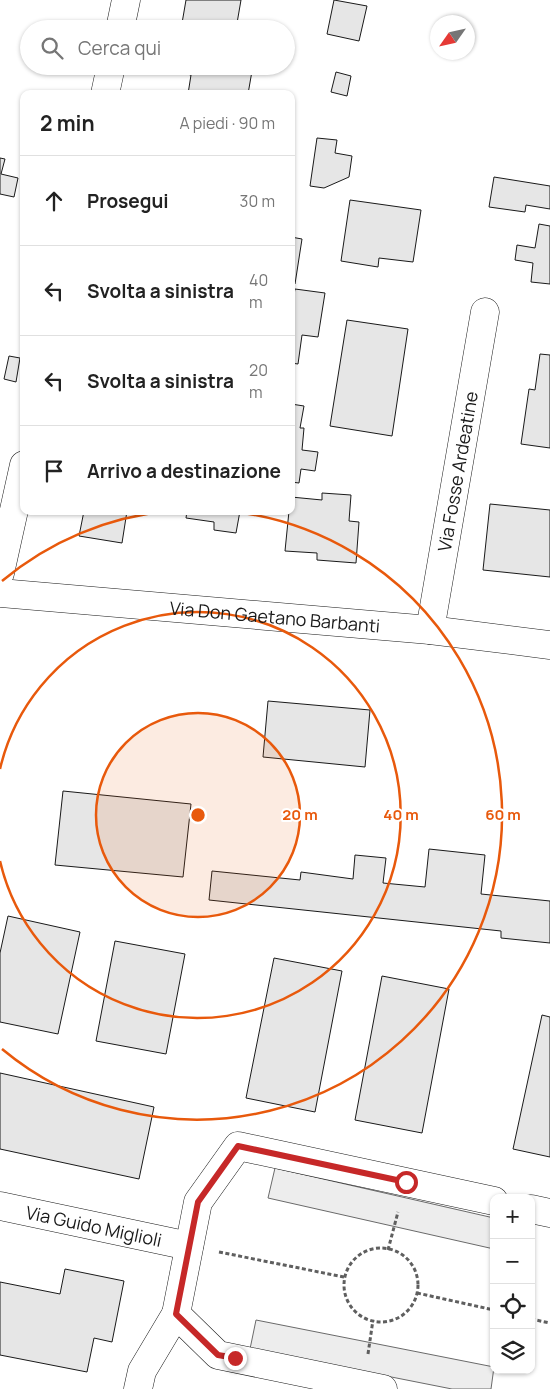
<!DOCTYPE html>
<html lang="it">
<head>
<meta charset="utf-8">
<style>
  body { margin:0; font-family:Manrope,sans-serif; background:#f2f2f2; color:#222 }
  .controls { position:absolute; right:15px; bottom:15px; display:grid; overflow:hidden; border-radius:10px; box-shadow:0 1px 4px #0004 }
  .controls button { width:45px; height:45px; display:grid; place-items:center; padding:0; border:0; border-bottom:1px solid #e0e0e0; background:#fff; color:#222; font:25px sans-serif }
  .compass { position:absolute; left:430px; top:15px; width:45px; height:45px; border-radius:50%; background:#fff; box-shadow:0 1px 4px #0004; rotate:236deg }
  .stop { position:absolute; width:15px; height:15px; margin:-11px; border:4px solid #c62828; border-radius:50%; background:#fff }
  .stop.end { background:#c62828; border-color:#fff; box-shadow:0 1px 5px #0008 }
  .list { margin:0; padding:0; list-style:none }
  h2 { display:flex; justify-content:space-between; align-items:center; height:65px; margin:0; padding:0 20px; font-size:21px }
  h2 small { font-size:16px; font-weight:400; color:#767676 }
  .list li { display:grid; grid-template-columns:32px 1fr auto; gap:15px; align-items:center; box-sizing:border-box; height:90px; padding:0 20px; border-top:1px solid #e0e0e0 }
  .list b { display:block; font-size:19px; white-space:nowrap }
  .list em { font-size:16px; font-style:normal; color:#767676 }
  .icon { flex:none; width:28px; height:28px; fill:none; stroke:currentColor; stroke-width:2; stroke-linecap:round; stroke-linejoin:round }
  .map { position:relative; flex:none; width:550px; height:1389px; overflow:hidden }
  .search { position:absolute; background:#fff; box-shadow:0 1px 4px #0004; left:20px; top:20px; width:275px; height:55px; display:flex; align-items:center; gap:12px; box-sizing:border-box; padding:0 18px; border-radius:28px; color:#767676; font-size:19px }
  .panel { position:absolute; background:#fff; box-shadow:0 1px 4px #0004; left:20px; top:90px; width:275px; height:425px; border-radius:10px }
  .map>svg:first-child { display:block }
  .built { fill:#ededed; stroke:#6a6a6a }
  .building { fill:#e6e6e6; stroke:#1a1a1a }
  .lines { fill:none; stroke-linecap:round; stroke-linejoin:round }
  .minor-casing { stroke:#1a1a1a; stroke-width:29 }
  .path { stroke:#5f5f5f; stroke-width:3; stroke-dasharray:4 2.5; stroke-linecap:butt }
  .minor { stroke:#fff; stroke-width:28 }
  .route { stroke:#c62828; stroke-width:6 }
  .ring { fill:none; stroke:#e8590c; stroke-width:2.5 }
  .labels { text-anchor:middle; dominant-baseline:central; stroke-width:4; stroke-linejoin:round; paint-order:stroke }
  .street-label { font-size:18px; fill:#1a1a1a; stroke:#fff }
  .centre { fill:#e8590c; stroke:#fff; stroke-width:2.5 }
  .ring-label { font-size:15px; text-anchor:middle; font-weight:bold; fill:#e8590c; stroke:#fff; stroke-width:4; stroke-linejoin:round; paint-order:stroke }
</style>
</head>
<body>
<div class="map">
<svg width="550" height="1389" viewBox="0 0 550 1389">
  <rect width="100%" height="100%" fill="#fff"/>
  <g class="built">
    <polygon points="275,1168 494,1218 494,1249 268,1198"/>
    <polygon points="256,1320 494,1367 491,1389 452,1389 250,1349"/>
  </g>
  <g class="building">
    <polygon points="186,0 241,0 236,29 181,29"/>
    <polygon points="334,0 367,6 359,41 327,34"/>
    <polygon points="180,66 225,66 252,71 248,94 188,94 191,75 179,72"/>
    <polygon points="336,72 351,76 347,96 331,92"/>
    <polygon points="317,138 337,140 335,153 352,156 349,177 324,188 310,186"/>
    <polygon points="0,158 5,159 1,174 18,178 14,197 0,194"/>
    <polygon points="494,177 550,186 550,209 526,205 525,212 489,207"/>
    <polygon points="350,200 421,210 413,262 379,258 378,267 341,261"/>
    <polygon points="539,224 550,226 550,284 531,282 533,263 515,260 517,245 535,248"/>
    <polygon points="291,237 302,239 295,284 291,283"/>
    <polygon points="295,289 325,293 318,337 302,335 298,364 291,363 291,312"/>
    <polygon points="347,320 408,329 392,436 330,426"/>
    <polygon points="540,354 550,355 550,448 521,444 529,389 535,390"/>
    <polygon points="9,356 20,358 16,382 4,379"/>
    <polygon points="291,404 304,406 300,428 304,428 302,450 318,452 315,471 301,469 299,483 291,482"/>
    <polygon points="322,493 351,495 349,521 359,522 356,563 317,560 317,553 285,551 289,511 291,511 291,497 322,500"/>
    <polygon points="490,504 550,510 550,577 483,570"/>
    <polygon points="84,511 127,511 122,543 79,536"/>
    <polygon points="187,511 240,511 236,533 214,530 214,522 186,518"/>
    <polygon points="268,701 370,710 365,767 263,757"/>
    <polygon points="63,791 191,804 183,877 55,865"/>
    <polygon points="429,849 485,855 481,894 550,901 550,943 501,938 501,931 209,900 212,871 300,880 301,872 353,879 355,855 386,858 383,883 425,887"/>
    <polygon points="8,916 80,932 58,1034 0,1022 0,953"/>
    <polygon points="115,941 185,954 166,1054 96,1041"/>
    <polygon points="274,958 342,971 315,1112 246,1098"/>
    <polygon points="382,976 449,989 422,1133 355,1120"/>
    <polygon points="542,1015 550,1017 550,1157 513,1149"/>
    <polygon points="0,1073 154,1107 139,1179 0,1149"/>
    <polygon points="65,1269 124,1281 112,1342 94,1338 87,1372 0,1355 0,1282 60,1294"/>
  </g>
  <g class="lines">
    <g class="minor-casing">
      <g id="minor">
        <polyline points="120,29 126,0"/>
        <polyline points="105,94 111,66"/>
        <polyline points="0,573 24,465"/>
        <path id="s1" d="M0 593 430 630 550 645"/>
        <path id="s2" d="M430 630 485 312"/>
        <path id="s3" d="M0 1206 189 1246"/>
        <polyline points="531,1209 550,1213"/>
        <polyline points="138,1389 142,1371 176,1314"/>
        <polyline points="383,1389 218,1355 176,1314 198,1202 238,1146 494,1201"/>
      </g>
    </g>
    <g class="path">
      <circle cx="381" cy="1285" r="37"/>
      <polyline points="388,1250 398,1212"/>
      <polyline points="219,1252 344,1277"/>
      <polyline points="417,1293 494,1310"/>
      <polyline points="531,1319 550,1323"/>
      <polyline points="368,1354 373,1320"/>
    </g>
    <use href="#minor" class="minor"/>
  </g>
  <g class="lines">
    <polyline class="route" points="235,1358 218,1355 176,1314 198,1202 238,1146 406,1182"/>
  </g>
  <circle cx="198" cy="815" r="102" fill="#e8590c" fill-opacity=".12"/>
  <g class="ring">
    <circle cx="198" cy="815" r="102"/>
    <path d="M0 769A203 203 0 1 1 0 861"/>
    <path d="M2 581A305 305 0 0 1 169 511M227 511A305 305 0 1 1 2 1049"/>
  </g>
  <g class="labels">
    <g class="street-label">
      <text stroke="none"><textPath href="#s2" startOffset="161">Via Fosse Ardeatine</textPath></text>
      <text stroke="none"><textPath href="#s1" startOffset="276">Via Don Gaetano Barbanti</textPath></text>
      <text stroke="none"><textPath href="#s3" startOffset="96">Via Guido Miglioli</textPath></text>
    </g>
  </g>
  <circle cx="198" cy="815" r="8" class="centre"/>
  <g class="ring-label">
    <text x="300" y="820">20 m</text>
    <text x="401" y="820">40 m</text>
    <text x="503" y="820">60 m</text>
  </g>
</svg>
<div class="controls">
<button>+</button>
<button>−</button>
<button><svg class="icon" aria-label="locate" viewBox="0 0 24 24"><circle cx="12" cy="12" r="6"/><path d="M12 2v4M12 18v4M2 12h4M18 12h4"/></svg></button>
<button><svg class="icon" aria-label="layers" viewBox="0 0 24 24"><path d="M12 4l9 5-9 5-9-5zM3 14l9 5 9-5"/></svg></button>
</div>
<svg class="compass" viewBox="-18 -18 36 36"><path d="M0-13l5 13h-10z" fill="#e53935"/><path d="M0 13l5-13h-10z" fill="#767676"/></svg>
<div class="stop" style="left:406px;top:1182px"></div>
<div class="stop end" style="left:235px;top:1358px"></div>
<div class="search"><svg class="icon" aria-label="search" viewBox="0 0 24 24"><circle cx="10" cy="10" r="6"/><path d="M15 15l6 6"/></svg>Cerca qui</div>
<section class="panel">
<h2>2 min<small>A piedi · 90 m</small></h2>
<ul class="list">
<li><svg class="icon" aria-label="ahead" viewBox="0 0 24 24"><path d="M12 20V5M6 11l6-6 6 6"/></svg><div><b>Prosegui</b></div><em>30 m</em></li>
<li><svg class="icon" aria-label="left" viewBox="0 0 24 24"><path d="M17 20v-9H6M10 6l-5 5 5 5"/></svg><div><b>Svolta a sinistra</b></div><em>40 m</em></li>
<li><svg class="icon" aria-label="left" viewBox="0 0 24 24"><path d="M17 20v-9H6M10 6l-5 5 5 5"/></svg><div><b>Svolta a sinistra</b></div><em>20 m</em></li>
<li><svg class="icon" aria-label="arrive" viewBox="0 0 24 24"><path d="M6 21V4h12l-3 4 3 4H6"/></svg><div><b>Arrivo a destinazione</b></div></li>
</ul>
</section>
</div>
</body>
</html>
